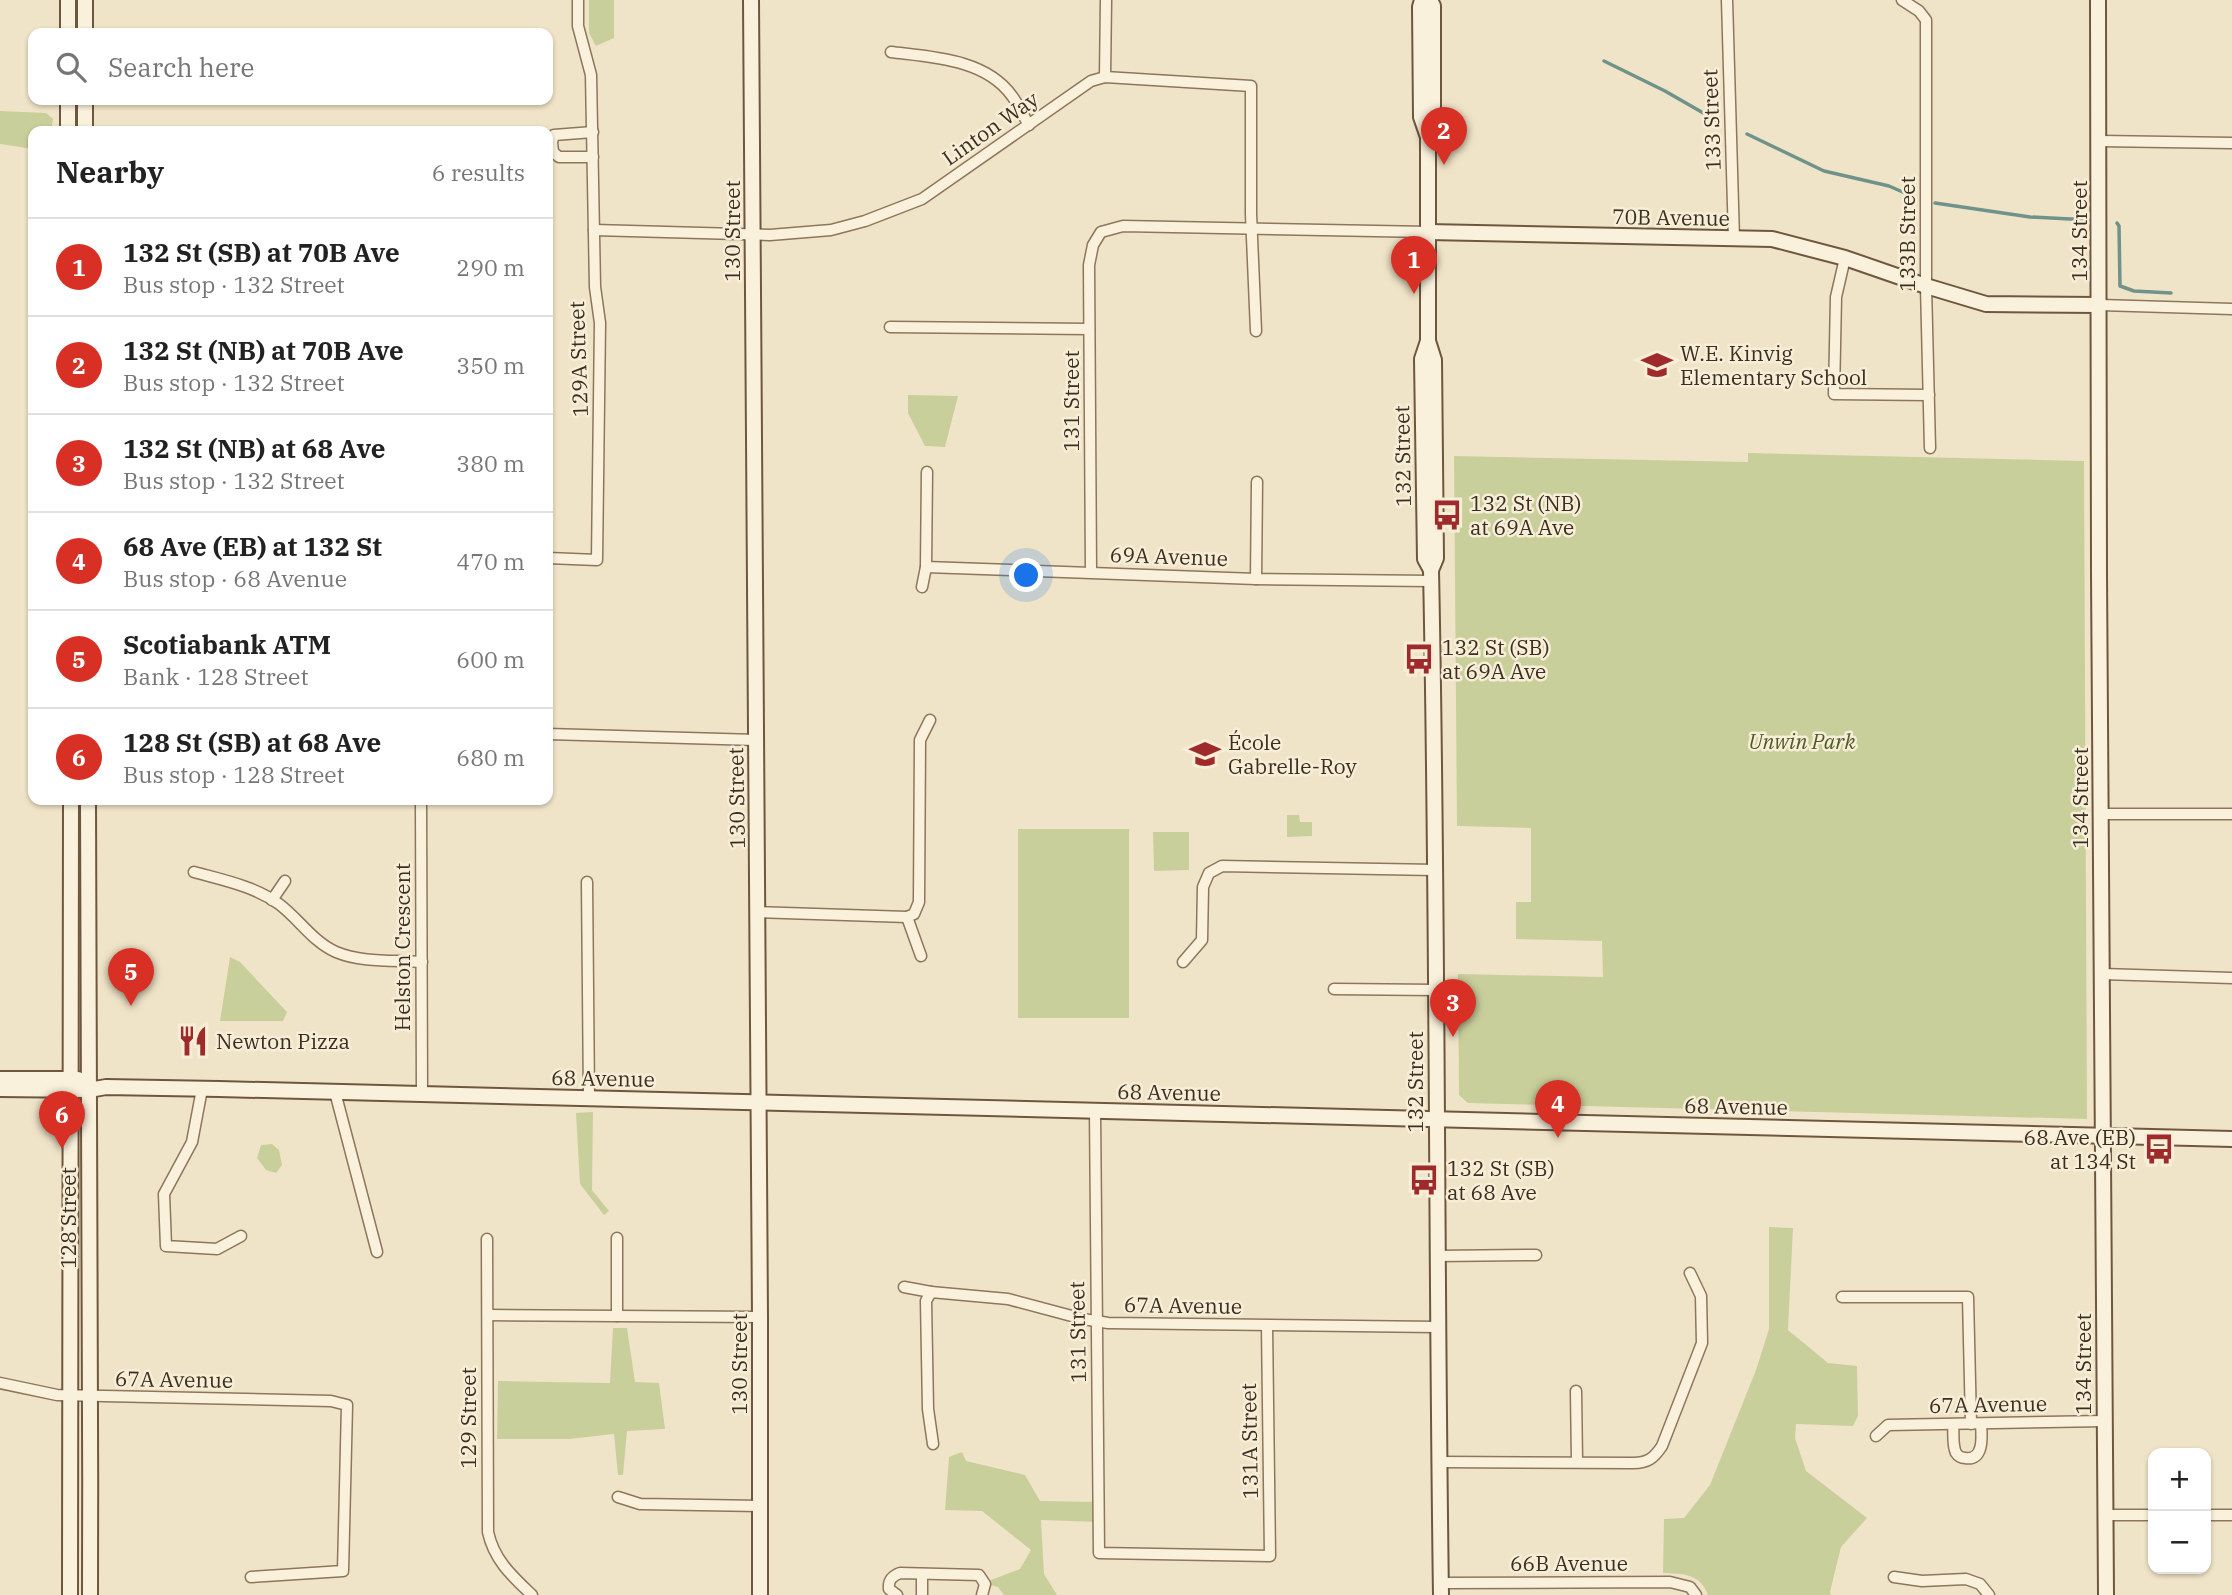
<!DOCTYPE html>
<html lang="en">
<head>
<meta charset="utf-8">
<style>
  body { margin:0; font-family:"IBM Plex Serif",serif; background:#f2f2f2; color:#222 }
  .controls { position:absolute; right:21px; bottom:21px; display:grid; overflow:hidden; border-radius:14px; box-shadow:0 2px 5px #0004 }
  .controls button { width:63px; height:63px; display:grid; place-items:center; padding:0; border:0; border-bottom:2px solid #e0e0e0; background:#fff; color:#222; font:35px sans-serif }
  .you { position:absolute; left:1027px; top:576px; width:24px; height:24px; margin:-18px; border:5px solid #fff; border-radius:50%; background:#1a73e8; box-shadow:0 0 0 10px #1a73e833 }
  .badge { display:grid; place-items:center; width:46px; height:46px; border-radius:50%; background:#d93025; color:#fff; font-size:23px; font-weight:700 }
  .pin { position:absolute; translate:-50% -58px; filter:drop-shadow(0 2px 4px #0008) }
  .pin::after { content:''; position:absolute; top:37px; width:24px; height:21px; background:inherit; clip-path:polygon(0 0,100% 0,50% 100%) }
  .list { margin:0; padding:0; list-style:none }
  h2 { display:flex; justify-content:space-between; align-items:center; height:91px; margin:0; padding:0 28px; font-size:30px }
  h2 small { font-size:23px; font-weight:400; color:#767676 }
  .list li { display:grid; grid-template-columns:46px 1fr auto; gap:21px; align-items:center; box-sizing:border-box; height:98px; padding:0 28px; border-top:2px solid #e0e0e0 }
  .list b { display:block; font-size:26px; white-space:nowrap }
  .list p { margin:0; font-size:23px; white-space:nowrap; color:#767676 }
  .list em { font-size:23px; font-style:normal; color:#767676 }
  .icon { flex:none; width:38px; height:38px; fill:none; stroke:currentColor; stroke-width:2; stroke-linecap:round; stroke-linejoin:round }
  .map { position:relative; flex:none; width:2232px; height:1595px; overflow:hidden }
  .search { position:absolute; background:#fff; box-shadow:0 2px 5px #0004; left:28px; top:28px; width:525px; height:77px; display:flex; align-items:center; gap:18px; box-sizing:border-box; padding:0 24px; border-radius:14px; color:#767676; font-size:26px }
  .panel { position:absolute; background:#fff; box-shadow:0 2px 5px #0004; left:28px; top:126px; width:525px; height:679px; border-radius:14px }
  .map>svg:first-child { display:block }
  .green { fill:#c9cf9b }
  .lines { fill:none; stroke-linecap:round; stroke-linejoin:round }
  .stream { stroke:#6f938a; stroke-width:3.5 }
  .street-casing { stroke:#8d765c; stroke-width:13 }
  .secondary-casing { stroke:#6f573f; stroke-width:18 }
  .street { stroke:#faf1dc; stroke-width:10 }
  .secondary { stroke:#faf1dc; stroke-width:14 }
  .labels { text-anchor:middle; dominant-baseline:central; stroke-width:5; stroke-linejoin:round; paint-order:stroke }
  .street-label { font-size:21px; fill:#3d2e20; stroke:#f7eed8 }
  .poi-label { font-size:21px; fill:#3d2e20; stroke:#f7eed8; text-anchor:start }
  .park-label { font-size:21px; font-style:italic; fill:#4d5a26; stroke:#f7eed8 }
</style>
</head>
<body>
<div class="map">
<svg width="2232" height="1595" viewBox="0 0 2232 1595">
  <rect width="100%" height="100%" fill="#f0e4c8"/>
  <g class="green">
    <polygon points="589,0 614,0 614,38 596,46 589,33"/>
    <polygon points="0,111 46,113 53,119 51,131 33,131 33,149 0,144"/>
    <polygon points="908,395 958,396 945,447 925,446 908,413"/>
    <polygon points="1748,453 2084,461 2087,1119 1468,1103 1459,1095 1458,974 1603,977 1602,941 1516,939 1516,902 1531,902 1531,828 1457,826 1454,456 1748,462"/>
    <polygon points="1287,815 1299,815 1300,822 1312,822 1312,836 1287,837"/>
    <rect x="1018" y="829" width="111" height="189"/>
    <polygon points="1153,832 1189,832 1189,870 1154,871"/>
    <polygon points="230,957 240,962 287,1012 283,1021 220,1021"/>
    <polygon points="593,1112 592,1190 609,1211 604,1215 580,1184 576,1113"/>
    <polygon points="272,1144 279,1150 282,1165 276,1173 266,1170 257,1158 261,1145"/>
    <path d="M1769 1227 1793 1228 1788 1330 1828 1363 1857 1366 1858 1416 1853 1426 1796 1424 1795 1438 1806 1471 1867 1518 1841 1547 1830 1592 1831 1595H1708C1700 1573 1683 1574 1663 1573L1664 1519 1684 1518 1710 1485 1756 1370 1769 1329Z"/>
    <polygon points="613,1328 627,1328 635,1382 659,1383 665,1429 627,1431 623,1475 618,1475 614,1434 569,1439 497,1439 498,1381 610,1383"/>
    <polygon points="962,1452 966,1461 1025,1475 1040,1501 1099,1502 1099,1522 1041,1520 1044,1574 1057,1595 1004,1595 998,1587 990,1585 991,1580 1020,1569 1031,1550 982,1511 945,1510 949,1457"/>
  </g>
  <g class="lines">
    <g class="stream">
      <polyline points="1604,61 1665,91 1719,122"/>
      <polyline points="1747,134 1824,171 1889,186 1914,197"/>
      <polyline points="1935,203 2030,217 2089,220"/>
      <polyline points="2117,223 2119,226 2120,286 2134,291 2171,293"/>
    </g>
    <g class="street-casing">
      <g id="street">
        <polyline points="1727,0 1734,239"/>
        <polyline points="1902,0 1919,11 1926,20 1926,286 1930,448"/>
        <path d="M891 52C932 57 986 59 1012 96 1019 105 1023 116 1029 125"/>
        <polyline points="1105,77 1106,0"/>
        <polyline points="593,132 554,135 552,142 553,152 559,157 593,157"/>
        <polyline points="2100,141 2232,143"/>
        <polyline points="594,230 770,235 831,230 865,221 922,199 1091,81 1105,77 1251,86 1251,214 1256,331"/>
        <polyline points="1845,258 1836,297 1834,394 1929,395"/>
        <polyline points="2100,305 2232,309"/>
        <polyline points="890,327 1089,329"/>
        <polyline points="548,558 597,560 600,323 595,287 591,75 578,26 578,0"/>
        <polyline points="926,567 927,472"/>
        <polyline points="1091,572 1089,265 1093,245 1101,232 1123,226 1428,232"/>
        <polyline points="1256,579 1257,482"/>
        <polyline points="922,587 926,567 1256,579 1431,581"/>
        <polyline points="548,734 756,740"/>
        <polyline points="421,800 422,1094"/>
        <polyline points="2102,814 2232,814"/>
        <path d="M194 872C223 880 254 886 279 904 299 919 313 942 336 952 362 963 394 960 422 962"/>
        <polyline points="587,882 589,1098"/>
        <polyline points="272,900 285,881"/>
        <polyline points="758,912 907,917"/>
        <polyline points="921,956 907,917 914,914 919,902 920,740 930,720"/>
        <polyline points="1183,962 1202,940 1203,887 1209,873 1222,866 1435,870"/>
        <polyline points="2102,974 2232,978"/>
        <polyline points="1334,989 1436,990"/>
        <polyline points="202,1089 192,1142 164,1194 166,1246 217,1249 241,1236"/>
        <polyline points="335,1092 377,1252"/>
        <polyline points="1095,1111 1099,1553 1270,1556 1267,1326"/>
        <polyline points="617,1238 617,1316"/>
        <path d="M487 1239 488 1532C494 1560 512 1576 532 1595"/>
        <polyline points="1437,1256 1536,1255"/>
        <polyline points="904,1287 931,1292"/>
        <polyline points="1842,1297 1968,1297 1971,1424"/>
        <polyline points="488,1315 760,1317"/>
        <polyline points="0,1383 57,1395 331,1401 347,1405 343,1571 251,1577"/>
        <polyline points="1576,1391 1577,1462"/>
        <path d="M1953 1425C1954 1433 1952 1445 1956 1453 1958 1456 1961 1458 1965 1458 1984 1461 1982 1437 1981 1424"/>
        <polyline points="1876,1436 1888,1425 2104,1421"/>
        <polyline points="933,1444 928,1409 926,1301 931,1292 1008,1299 1083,1319 1108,1323 1437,1327"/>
        <path d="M1440 1462 1633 1463C1648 1463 1654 1458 1662 1446L1702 1343 1701 1296 1690 1273"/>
        <polyline points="618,1497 640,1504 760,1506"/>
        <polyline points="2106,1515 2153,1515"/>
        <polyline points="2206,1515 2232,1515"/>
        <polyline points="922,1574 922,1595"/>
        <polyline points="1894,1577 1922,1581 1966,1579 1980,1584 1989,1595"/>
        <polyline points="1440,1583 1670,1582 1690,1587 1696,1595"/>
        <path d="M897 1595 889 1589C888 1580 892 1576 900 1573L979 1575 985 1584 982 1595"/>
      </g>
    </g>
    <g class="secondary-casing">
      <g id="secondary">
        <polyline points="68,0 68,33"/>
        <polyline points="85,0 85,33"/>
        <polyline points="751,0 760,1317 760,1595"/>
        <polyline points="1422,0 1420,7 1421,117 1428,137"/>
        <polyline points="1430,0 1433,6 1433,116 1428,137 1428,341 1422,359 1425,559 1431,570"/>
        <polyline points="2098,0 2099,574 2106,1595"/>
        <polyline points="68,100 68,131"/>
        <polyline points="85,100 85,131"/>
        <polyline points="1428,232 1772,239 1845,258 1926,286 1986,304 2100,305"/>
        <path d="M1428 341 1434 360 1436 558 1431 570C1438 911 1436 1253 1441 1595"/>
        <path d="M88 800C88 1065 91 1330 90 1595"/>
        <polyline points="0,1079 78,1079"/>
        <polyline points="0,1089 89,1090 106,1087 219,1089 2232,1139"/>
        <polyline points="70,1595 71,800"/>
      </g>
    </g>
    <use href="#street" class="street"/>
    <use href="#secondary" class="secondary"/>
  </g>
  <defs>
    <g id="school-bare" transform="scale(2.415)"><path d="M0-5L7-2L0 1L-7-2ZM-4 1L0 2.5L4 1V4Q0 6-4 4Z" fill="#9e2a2b" stroke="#f7eed8" stroke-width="2.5" paint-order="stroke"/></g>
    <g id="bus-bare" transform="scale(2.415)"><path d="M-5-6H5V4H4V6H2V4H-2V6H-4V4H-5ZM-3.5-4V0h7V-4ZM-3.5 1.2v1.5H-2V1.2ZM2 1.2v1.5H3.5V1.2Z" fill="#9e2a2b" stroke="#f7eed8" stroke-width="2.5" paint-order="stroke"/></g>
    <g id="restaurant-bare" transform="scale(2.415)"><path d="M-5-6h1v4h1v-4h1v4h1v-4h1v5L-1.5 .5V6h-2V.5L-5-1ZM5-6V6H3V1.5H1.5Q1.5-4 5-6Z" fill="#9e2a2b" stroke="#f7eed8" stroke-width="2.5" paint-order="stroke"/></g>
  </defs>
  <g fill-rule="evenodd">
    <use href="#school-bare" x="1657" y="365"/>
    <use href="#bus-bare" x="1447" y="515"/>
    <use href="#bus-bare" x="1419" y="659"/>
    <use href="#school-bare" x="1205" y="754"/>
    <use href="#restaurant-bare" x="193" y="1041"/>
    <use href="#bus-bare" x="2159" y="1149"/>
    <use href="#bus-bare" x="1424" y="1180"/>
  </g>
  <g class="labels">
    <g class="street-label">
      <text transform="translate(1711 120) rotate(-92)">133 Street</text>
      <text transform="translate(990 128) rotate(-35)">Linton Way</text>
      <text transform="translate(1671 217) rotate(1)">70B Avenue</text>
      <text transform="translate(732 231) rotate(-90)">130 Street</text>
      <text transform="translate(2079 231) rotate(-90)">134 Street</text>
      <text transform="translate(1907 234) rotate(-90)">133B Street</text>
      <text transform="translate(578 359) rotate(-92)">129A Street</text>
      <text transform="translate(1071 401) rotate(-90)">131 Street</text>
      <text transform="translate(1402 456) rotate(-91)">132 Street</text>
      <text transform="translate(1169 556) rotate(2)">69A Avenue</text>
      <text transform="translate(736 798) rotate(-91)">130 Street</text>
      <text transform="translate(2080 798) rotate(-90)">134 Street</text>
      <text transform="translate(402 947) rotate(-90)">Helston Crescent</text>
      <text transform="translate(603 1078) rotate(1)">68 Avenue</text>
      <text transform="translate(1415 1082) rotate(-90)">132 Street</text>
      <text transform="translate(1169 1092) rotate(1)">68 Avenue</text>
      <text transform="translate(1736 1106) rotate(1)">68 Avenue</text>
      <text transform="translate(68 1218) rotate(-90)">128 Street</text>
      <text transform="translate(1183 1305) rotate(1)">67A Avenue</text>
      <text transform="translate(1077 1332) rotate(-91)">131 Street</text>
      <text transform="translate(739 1364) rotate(-90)">130 Street</text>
      <text transform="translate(2083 1364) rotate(-90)">134 Street</text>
      <text transform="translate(174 1379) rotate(1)">67A Avenue</text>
      <text transform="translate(1988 1404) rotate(-1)">67A Avenue</text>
      <text transform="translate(468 1418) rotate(-90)">129 Street</text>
      <text transform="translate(1249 1441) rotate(-91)">131A Street</text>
      <text x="1569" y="1563">66B Avenue</text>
    </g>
    <g class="poi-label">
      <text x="1680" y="353">W.E. Kinvig<tspan x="1680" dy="24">Elementary School</tspan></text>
      <text x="1470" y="503">132 St (NB)<tspan x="1470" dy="24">at 69A Ave</tspan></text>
      <text x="1442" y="647">132 St (SB)<tspan x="1442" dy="24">at 69A Ave</tspan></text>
      <text x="1228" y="742">École<tspan x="1228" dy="24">Gabrelle-Roy</tspan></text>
      <text x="216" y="1041">Newton Pizza</text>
      <text x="2136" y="1137" text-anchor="end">68 Ave (EB)<tspan x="2136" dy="24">at 134 St</tspan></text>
      <text x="1447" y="1168">132 St (SB)<tspan x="1447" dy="24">at 68 Ave</tspan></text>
    </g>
    <g class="park-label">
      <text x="1802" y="741">Unwin Park</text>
    </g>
  </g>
</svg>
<div class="controls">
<button>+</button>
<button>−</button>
</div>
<div class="you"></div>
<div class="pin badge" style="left:1414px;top:294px">1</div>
<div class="pin badge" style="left:1444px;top:165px">2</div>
<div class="pin badge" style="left:1453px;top:1037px">3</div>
<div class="pin badge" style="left:1558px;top:1138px">4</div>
<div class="pin badge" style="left:131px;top:1006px">5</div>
<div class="pin badge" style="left:62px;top:1149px">6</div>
<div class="search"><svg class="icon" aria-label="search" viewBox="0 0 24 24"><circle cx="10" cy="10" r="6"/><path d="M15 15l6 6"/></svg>Search here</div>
<section class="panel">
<h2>Nearby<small>6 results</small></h2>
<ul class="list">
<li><span class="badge">1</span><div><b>132 St (SB) at 70B Ave</b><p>Bus stop · 132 Street</p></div><em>290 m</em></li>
<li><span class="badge">2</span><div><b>132 St (NB) at 70B Ave</b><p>Bus stop · 132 Street</p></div><em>350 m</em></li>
<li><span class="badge">3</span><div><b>132 St (NB) at 68 Ave</b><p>Bus stop · 132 Street</p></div><em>380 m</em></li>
<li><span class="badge">4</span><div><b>68 Ave (EB) at 132 St</b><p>Bus stop · 68 Avenue</p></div><em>470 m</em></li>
<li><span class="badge">5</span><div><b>Scotiabank ATM</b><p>Bank · 128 Street</p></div><em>600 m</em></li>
<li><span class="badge">6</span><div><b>128 St (SB) at 68 Ave</b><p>Bus stop · 128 Street</p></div><em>680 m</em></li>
</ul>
</section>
</div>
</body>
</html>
